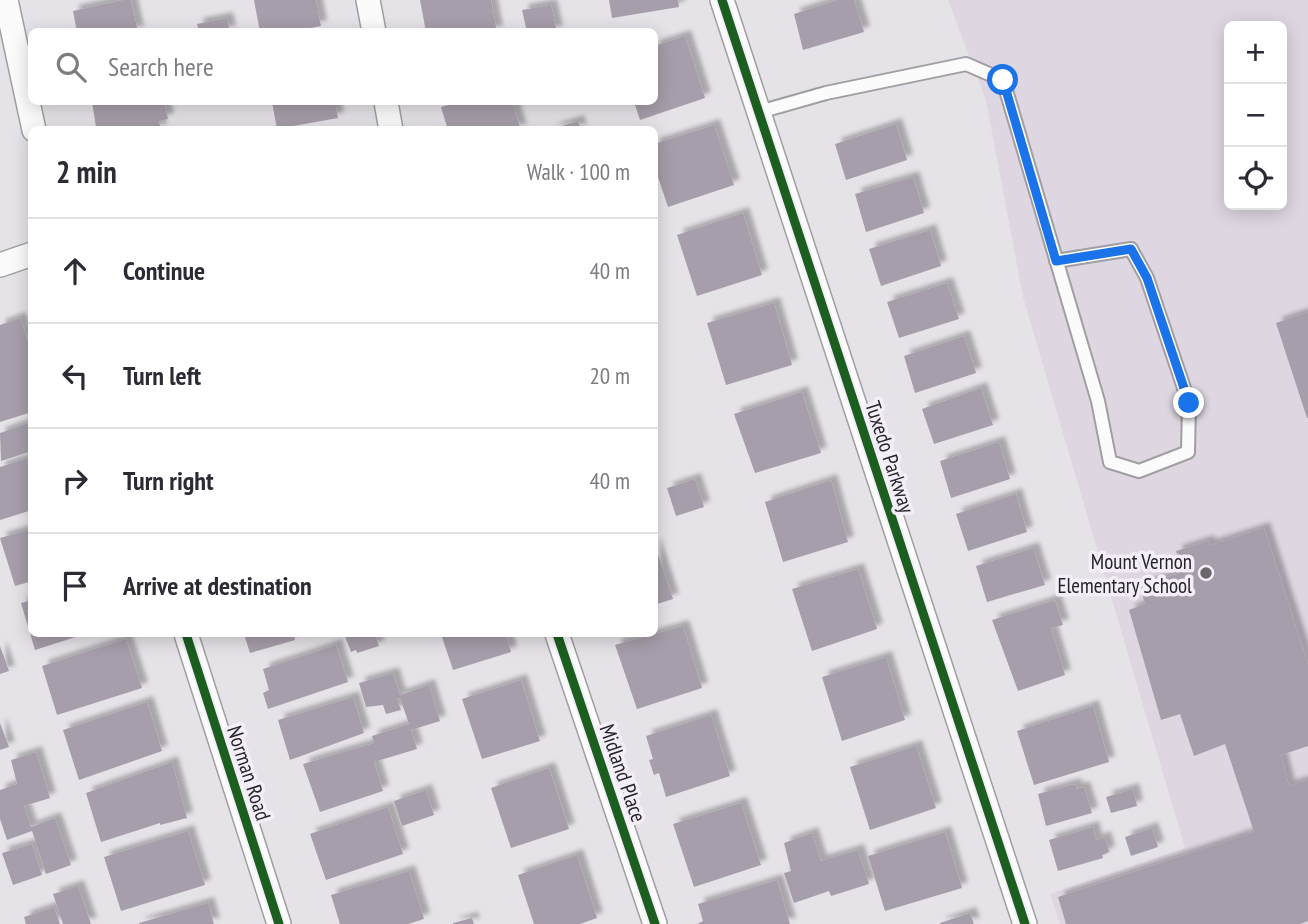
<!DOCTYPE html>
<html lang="en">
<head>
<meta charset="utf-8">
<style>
  body { margin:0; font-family:"PT Sans Narrow",sans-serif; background:#f2f2f3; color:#2b2b33 }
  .controls { position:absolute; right:21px; top:21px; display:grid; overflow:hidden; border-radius:10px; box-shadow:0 4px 18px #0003 }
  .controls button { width:63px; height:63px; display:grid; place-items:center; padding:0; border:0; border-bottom:2px solid #e1e1e2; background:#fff; color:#2b2b33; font:35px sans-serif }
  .stop { position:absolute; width:21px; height:21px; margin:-16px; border:5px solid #1a73e8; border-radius:50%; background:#fff }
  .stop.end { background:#1a73e8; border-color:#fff; box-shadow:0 2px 7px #0008 }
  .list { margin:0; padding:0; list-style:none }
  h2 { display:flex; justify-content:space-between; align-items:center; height:91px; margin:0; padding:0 28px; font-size:30px }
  h2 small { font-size:23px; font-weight:400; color:#7c7c81 }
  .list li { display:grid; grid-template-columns:46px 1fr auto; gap:21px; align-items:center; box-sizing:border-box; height:105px; padding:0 28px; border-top:2px solid #e1e1e2 }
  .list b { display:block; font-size:26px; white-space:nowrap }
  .list em { font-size:23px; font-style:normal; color:#7c7c81 }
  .icon { flex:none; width:38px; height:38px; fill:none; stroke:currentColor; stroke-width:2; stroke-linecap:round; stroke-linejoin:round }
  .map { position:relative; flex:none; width:1308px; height:924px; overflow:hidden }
  .search { position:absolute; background:#fff; box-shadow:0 4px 18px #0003; left:28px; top:28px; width:630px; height:77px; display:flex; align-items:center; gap:18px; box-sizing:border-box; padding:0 24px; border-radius:10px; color:#7c7c81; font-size:26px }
  .panel { position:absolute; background:#fff; box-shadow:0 4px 18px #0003; left:28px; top:126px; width:630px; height:511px; border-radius:10px }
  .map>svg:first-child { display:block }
  .built { fill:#ded7e2; fill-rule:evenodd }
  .building { fill:#a69eaa; filter:url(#shadow) }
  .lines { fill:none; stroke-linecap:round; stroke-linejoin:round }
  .service-casing { stroke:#a09ea1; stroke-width:16 }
  .minor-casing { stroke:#a09ea1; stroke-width:26 }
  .service { stroke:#fbfbfc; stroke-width:12 }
  .minor { stroke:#fbfbfc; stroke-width:23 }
  .cycleway-casing { stroke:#f3eef8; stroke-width:13 }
  .cycleway { stroke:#1b5e20; stroke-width:9 }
  .route { stroke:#1a73e8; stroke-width:9 }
  .poi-dot { fill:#6a686b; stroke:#f3eef8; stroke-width:2.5 }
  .labels { text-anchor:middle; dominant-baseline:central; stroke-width:7; stroke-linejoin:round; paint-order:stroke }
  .street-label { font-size:21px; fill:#272528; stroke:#f3eef8 }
  .poi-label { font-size:21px; fill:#272528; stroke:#f3eef8; text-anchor:end }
</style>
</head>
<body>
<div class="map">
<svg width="1308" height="924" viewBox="0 0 1308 924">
  <defs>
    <filter id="shadow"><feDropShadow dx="6" dy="-6" stdDeviation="2" flood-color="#0004"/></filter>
  </defs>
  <rect width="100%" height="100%" fill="#e6e3e8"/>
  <path class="built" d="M948 0H1308V924H1060L1050 894 1185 848 1023 297 986 101ZM1229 26H1282V205H1229Z"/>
  <g class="building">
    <polygon points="123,0 131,0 138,32 77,32 73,11"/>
    <polygon points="254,0 316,0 321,26 289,32 260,32"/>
    <polygon points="420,0 491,0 497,32 426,32"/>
    <polygon points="609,0 678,0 679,7 612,18"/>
    <polygon points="837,0 854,0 864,32 803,50 794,14"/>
    <polygon points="551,5 557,32 527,32 522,10"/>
    <polygon points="227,18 230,32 199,32 197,24"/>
    <polygon points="685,36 705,98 640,120 634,102 654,102 654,46"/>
    <polygon points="92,102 164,102 168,119 159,121 161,130 89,130 96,127"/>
    <polygon points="272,102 335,102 338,118 277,129"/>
    <polygon points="460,102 512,102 521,130 448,130 441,107"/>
    <polygon points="578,121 581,130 552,130 552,129"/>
    <polygon points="896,124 907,160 846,180 835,144"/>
    <polygon points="714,125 734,185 668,207 654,165 654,144"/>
    <polygon points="913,177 924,213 866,232 855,194"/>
    <polygon points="743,213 762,275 697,296 677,235"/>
    <polygon points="930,230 941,266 881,286 869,249"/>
    <polygon points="947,283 959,319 899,338 887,302"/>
    <polygon points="774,303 792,365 726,385 707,323"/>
    <polygon points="1308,312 1308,418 1307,418 1276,323"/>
    <polygon points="20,318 32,353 32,412 0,422 0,325"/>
    <polygon points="964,336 976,373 915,393 904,356"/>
    <polygon points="981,388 993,425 934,444 922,409"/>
    <polygon points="802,392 821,453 755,473 734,414"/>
    <polygon points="32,422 32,451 1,461 0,433"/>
    <polygon points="999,442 1010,479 951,498 940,461"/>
    <polygon points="32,457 32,510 0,520 0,467"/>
    <polygon points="695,479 704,507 676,516 667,488"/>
    <polygon points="831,480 848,542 783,562 765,502"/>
    <polygon points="1016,494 1027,532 968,551 956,514"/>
    <polygon points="1264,528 1308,664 1308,746 1281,755 1289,786 1308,780 1308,921 1300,924 1066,924 1058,897 1254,832 1225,744 1194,756 1180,714 1161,720 1129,610 1145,604 1140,586 1183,572 1176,551 1208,541 1210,545"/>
    <polygon points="32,529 32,581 15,586 0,538"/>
    <polygon points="654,542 673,599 654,605"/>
    <polygon points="1033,548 1045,585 987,602 976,566"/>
    <polygon points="858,569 877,629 812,651 792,589"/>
    <polygon points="32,600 32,634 85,634 35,650 21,603"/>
    <polygon points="1055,600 1063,625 1051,628 1065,675 1018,691 992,620"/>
    <polygon points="683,626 702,688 637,709 615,645"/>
    <polygon points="244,634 302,634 294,636 295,640 250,653"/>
    <polygon points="344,634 375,634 379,646 357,653 356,650 351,652"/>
    <polygon points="441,634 506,634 511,652 453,670"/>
    <polygon points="126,639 142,688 57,715 42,666"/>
    <polygon points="336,645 348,682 268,709 263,693 269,690 263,669"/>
    <polygon points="0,646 9,671 0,674"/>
    <polygon points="886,657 905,720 842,741 822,677"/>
    <polygon points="393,673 400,695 429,685 440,721 411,730 417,749 374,762 383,791 320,812 303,764 374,743 372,736 409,724 400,698 397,699 401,710 386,714 383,705 366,707 359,683"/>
    <polygon points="521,680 540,741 482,759 462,699"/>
    <polygon points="353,697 364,733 290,760 278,720"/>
    <polygon points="147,702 162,751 79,780 63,730"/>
    <polygon points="1093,706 1109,762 1034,785 1017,731"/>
    <polygon points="711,715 730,776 666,797 659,773 654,775 649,760 653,759 646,736"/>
    <polygon points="0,723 9,747 0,750"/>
    <polygon points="916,746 936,808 870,830 850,767"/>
    <polygon points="36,752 50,798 24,806 31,827 55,818 71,865 46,874 32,831 7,840 0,819 0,790 17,784 11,760"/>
    <polygon points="172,762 187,818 160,825 160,823 101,842 86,793"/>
    <polygon points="549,768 569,829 511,848 491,788"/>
    <polygon points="1075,784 1077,789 1084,787 1092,813 1046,826 1038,794"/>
    <polygon points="1133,789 1137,806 1111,813 1106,797"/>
    <polygon points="426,790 434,815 402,826 394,801"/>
    <polygon points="741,803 761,865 694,887 673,824"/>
    <polygon points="388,807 403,854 326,880 310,834"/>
    <polygon points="1093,827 1096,840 1105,837 1109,852 1102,855 1103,858 1058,871 1049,840"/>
    <polygon points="1152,828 1158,847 1131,856 1125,837"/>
    <polygon points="188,831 205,885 121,911 104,857"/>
    <polygon points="945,832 962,888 885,911 868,856"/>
    <polygon points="812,833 821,861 858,850 869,884 831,896 829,891 794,903 784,873 791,871 784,843"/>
    <polygon points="32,844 42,875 13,885 2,853"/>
    <polygon points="577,855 597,918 580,924 534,924 518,875"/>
    <polygon points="409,871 424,919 408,924 340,924 331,895"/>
    <polygon points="777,880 790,924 697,924 703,921 698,904"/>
    <polygon points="78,886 91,924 63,924 53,894"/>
    <polygon points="208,903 214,924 139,924 139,923"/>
    <polygon points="54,907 60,924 26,924 24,917"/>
    <polygon points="970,913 974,924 940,924 940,923"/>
    <polygon points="472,918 474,924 453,924 453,923"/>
  </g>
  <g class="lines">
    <g class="service-casing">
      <polyline id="service" points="759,112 826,93 966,64 1003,80 1098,401 1110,462 1139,471 1188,452 1189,403 1147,278 1131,249 1056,261"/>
    </g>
    <g class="minor-casing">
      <g id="minor">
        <polyline points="6,0 34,130"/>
        <polyline points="368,0 374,32"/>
        <polyline points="722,0 1025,924"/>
        <polyline points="386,102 391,130"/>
        <polyline points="0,265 32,254"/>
        <polyline points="186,634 279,924"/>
        <polyline points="557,634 655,924"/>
      </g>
    </g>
    <use href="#service" class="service"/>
    <use href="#minor" class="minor"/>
    <g class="cycleway-casing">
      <g id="cycleway">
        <polyline points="722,0 1025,924"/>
        <polyline points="186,634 279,924"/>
        <polyline points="557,634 655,924"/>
      </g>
    </g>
    <use href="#cycleway" class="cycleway"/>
  </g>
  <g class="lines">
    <polyline class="route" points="1003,80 1056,261 1131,249 1147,278 1189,403"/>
  </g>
  <circle class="poi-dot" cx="1206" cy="573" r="7"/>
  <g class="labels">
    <g class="street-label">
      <text transform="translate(890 457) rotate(72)">Tuxedo Parkway</text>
      <text transform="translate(249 773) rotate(72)">Norman Road</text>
      <text transform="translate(623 773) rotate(71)">Midland Place</text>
    </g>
    <g class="poi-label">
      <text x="1192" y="561">Mount Vernon<tspan x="1192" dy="24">Elementary School</tspan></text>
    </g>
  </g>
</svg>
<div class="controls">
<button>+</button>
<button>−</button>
<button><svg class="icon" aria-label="locate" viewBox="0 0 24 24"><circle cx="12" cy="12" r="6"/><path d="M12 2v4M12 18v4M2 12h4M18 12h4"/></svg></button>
</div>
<div class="stop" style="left:1003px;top:80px"></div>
<div class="stop end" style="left:1189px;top:403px"></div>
<div class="search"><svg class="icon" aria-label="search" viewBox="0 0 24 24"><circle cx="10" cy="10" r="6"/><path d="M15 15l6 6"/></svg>Search here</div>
<section class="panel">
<h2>2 min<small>Walk · 100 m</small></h2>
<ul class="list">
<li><svg class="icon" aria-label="ahead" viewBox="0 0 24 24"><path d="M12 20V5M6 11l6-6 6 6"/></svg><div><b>Continue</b></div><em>40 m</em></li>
<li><svg class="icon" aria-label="left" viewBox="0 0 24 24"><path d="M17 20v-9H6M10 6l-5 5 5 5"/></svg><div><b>Turn left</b></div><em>20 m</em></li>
<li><svg class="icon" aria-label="right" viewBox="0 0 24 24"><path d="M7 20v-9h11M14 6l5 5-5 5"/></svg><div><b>Turn right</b></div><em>40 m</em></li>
<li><svg class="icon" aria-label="arrive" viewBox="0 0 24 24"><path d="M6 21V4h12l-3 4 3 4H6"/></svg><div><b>Arrive at destination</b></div></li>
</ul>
</section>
</div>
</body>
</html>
